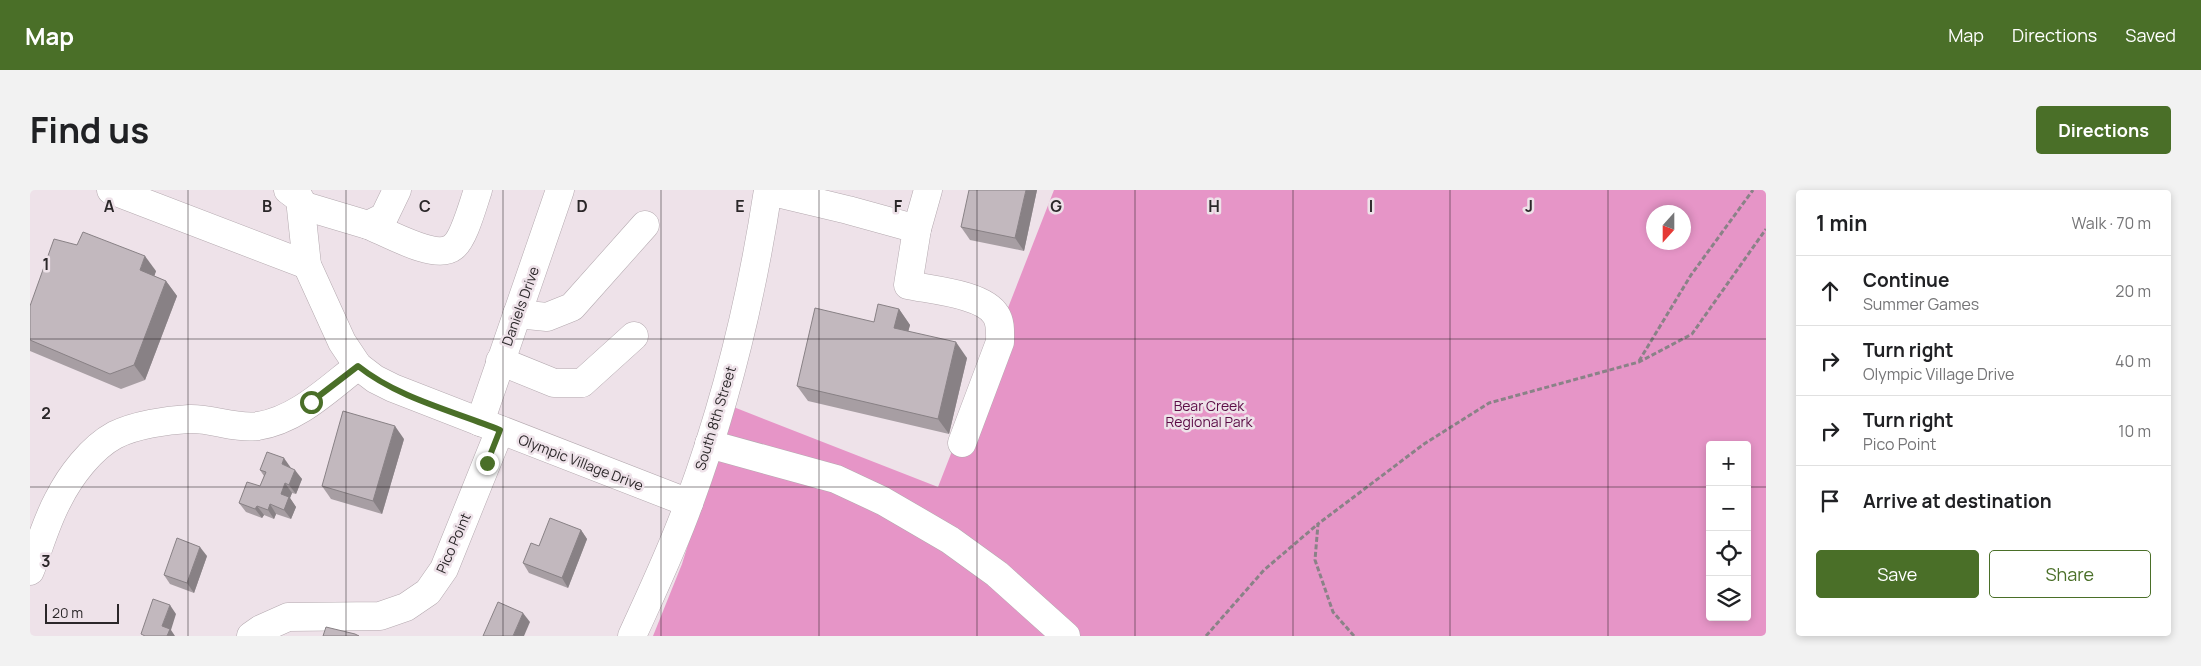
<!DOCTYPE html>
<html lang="en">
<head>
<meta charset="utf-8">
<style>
  body { margin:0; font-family:Manrope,sans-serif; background:#f2f2f2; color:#202124 }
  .controls { position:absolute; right:15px; bottom:15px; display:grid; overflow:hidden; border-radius:5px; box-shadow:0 2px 8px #0003 }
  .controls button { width:45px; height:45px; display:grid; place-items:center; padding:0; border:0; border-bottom:1px solid #e0e0e0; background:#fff; color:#202124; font:25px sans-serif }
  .compass { position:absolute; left:1616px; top:15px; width:45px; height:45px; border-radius:50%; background:#fff; box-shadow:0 2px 8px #0003; rotate:201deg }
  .scale { position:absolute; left:15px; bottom:12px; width:74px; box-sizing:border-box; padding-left:5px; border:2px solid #2b2729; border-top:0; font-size:14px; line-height:18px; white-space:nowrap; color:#2b2729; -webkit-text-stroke:4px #eee2e9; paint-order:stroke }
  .stop { position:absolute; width:15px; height:15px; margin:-11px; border:4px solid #4a6f28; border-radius:50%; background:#fff }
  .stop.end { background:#4a6f28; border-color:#fff; box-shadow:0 1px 5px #0008 }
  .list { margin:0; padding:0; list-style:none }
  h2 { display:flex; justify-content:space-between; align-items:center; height:65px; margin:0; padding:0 20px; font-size:21px }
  h2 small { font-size:16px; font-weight:400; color:#757577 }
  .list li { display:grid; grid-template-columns:32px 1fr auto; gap:15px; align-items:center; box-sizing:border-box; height:70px; padding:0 20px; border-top:1px solid #e0e0e0 }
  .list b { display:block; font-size:19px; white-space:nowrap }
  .list p { margin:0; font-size:16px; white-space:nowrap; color:#757577 }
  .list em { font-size:16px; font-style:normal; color:#757577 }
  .actions { display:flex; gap:10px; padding:15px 20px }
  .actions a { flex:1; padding:11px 0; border:1px solid #4a6f28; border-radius:5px; text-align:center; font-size:18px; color:#4a6f28 }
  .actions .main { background:#4a6f28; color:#fff }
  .icon { flex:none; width:28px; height:28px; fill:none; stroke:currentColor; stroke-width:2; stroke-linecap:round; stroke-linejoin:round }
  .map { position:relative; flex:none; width:1736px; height:446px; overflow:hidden; border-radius:5px }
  header { display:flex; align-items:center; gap:30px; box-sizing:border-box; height:70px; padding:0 25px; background:#4a6f28; color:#fff }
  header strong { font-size:24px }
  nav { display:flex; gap:28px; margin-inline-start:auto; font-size:18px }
  .intro { display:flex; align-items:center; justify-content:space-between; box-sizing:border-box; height:120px; padding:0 30px }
  h1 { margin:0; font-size:35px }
  .button { padding:12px 22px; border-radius:5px; background:#4a6f28; color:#fff; font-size:18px; font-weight:700 }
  main { display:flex; gap:30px; padding:0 30px }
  aside { flex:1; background:#fff; border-radius:5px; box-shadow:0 2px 8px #0003 }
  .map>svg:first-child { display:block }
  .green { fill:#e695c7; fill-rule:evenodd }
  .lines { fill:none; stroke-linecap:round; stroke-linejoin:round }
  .minor-casing { stroke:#b4a9af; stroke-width:29 }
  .major-casing { stroke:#b4a9af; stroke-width:29 }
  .path { stroke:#8a8287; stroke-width:3; stroke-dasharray:5 2.5; stroke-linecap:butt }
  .minor { stroke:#fff; stroke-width:28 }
  .major { stroke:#fff; stroke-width:28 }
  .wall { fill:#a79ea3 }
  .shaded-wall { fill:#888185 }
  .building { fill:#c2b8be; stroke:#888185 }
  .route { stroke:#4a6f28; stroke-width:6 }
  .grid { fill:none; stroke:#2b2729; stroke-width:1; stroke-opacity:0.55 }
  .labels { text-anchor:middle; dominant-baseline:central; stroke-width:5; stroke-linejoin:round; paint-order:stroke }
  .street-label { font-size:14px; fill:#2b2729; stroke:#eee2e9 }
  .park-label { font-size:14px; fill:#5b0b45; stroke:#eee2e9 }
  .grid-label { font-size:16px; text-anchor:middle; font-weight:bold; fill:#2b2729; stroke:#eee2e9; stroke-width:5; stroke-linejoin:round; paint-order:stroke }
</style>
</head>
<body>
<header>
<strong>Map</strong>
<nav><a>Map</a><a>Directions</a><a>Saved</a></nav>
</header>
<div class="intro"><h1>Find us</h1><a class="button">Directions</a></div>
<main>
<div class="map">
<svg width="1736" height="446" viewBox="0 0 1736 446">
  <rect width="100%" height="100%" fill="#eee2e9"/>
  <path class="green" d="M1024 0H1736V446H623L652 374 701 216 908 297ZM1624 22H1654V52H1624ZM1680 255H1717V427H1680Z"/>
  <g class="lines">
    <g class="minor-casing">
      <g id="minor">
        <polyline points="81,0 277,75"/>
        <polyline points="258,0 270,9 277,75 312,152 328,176 345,189 363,198 659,313"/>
        <path d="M738 1 818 20 887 39 878 95C901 100 954 104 966 125 971 133 970 142 970 152L932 253"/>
        <polyline points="271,15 338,35 354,27 367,0"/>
        <path d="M338 35C356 42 406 71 423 57 434 49 443 14 448 0"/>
        <polyline points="887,39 898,0"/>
        <polyline points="487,124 517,127 542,117 615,35"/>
        <polyline points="470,171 524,193 552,193 604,146"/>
        <polyline points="450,232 530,0"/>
        <polyline points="679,254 806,289 853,311 920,350 967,384 1036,446"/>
        <path d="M0 381C9 358 16 332 28 310 40 286 61 258 85 245 105 235 137 230 159 229 182 228 204 239 228 236 267 230 298 199 328 176"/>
        <polyline points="221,446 231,439 258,427 350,426 376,417 398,402 414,379 470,240"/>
      </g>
    </g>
    <g class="major-casing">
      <path id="major" d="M602 446C622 402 643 358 659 313 696 213 722 106 738 0"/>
    </g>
    <g class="path">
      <polyline points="1609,171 1661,85 1723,0"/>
      <polyline points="1176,446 1234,380 1288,334"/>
      <polyline points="1324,446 1303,422 1285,370 1288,334 1394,254 1459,213 1609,172 1662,144 1736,39"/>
    </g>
    <use href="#minor" class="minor"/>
    <use href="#major" class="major"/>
  </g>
  <g class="wall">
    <polygon points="1007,0 994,61 940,50 931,37"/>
    <polygon points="126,81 124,86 136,91 147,106 115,190 91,199 0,161 0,116"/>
    <polygon points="869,119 880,135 878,141 937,168 919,244 778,211 767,196 844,132"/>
    <polygon points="374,249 352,324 301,309 292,296"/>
    <polygon points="261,278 272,289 266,304 262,303 260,308 266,317 261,329 246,324 244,329 234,325 232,328 216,322 209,313 230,296 234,286 230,280"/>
    <polygon points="551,340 557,349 538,398 499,383 493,373 509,356"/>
    <polygon points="177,366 164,403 140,394 134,385"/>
  </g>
  <g class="shaded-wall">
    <polygon points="996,0 1007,0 994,61 985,48"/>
    <polygon points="115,66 126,81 121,96 110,80"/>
    <polygon points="136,91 147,106 115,190 104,175"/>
    <polygon points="869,119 880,135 875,154 864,138"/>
    <polygon points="926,152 937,168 919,244 908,229"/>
    <polygon points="365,236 374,249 352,324 343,311"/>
    <polygon points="254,268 261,278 252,274"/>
    <polygon points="265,280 272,289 266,304 259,295"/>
    <polygon points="255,293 262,303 260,308 266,317 261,329 254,320 251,304"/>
    <polygon points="240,314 246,324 244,329 238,320"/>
    <polygon points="227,316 234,325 232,328 225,319"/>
    <polygon points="551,340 557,349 538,398 532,388"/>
    <polygon points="170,357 177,366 164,403 157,393"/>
    <polygon points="140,415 146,424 141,440 145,446 137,446 132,436"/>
    <polygon points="493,423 500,432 494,446 483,446"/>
  </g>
  <g class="building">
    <polygon points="939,0 996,0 985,48 931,37"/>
    <polygon points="53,42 115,66 110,80 136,91 104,175 80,184 0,150 0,116 24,49 47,55"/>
    <polygon points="848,114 869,119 864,138 926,152 908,229 767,196 785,118 844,132"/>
    <polygon points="313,221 365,236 343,311 292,296"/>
    <polygon points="237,262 254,268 252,274 265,280 259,295 255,293 251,304 259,307 254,320 240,314 238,320 227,316 225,319 209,313 217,292 230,296 236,282 230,280"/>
    <polygon points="520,328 551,340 532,388 493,373 501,353 509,356"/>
    <polygon points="147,348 170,357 157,393 134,385"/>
    <polygon points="123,409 140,415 132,436 140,439 137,446 115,446 111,444"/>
    <polygon points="468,412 493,423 483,446 453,446"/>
    <polygon points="296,437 325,444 329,446 293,446"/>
  </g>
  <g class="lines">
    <path class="route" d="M281 212 328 176C368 208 423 221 470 240L457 273"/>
  </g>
  <path class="grid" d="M158 0V446M316 0V446M473 0V446M631 0V446M789 0V446M947 0V446M1105 0V446M1263 0V446M1420 0V446M1578 0V446M0 149H1736M0 297H1680M1717 297H1736"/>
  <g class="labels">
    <g class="street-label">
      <text transform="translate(490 116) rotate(-70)">Daniels Drive</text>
      <text transform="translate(685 228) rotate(-73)">South 8th Street</text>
      <text transform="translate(551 272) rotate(21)">Olympic Village Drive</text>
      <text transform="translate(423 353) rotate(-66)">Pico Point</text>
    </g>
    <g class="park-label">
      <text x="1179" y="215">Bear Creek<tspan x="1179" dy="16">Regional Park</tspan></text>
    </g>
  </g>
  <g class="grid-label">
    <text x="79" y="22">A</text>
    <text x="237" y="22">B</text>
    <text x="395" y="22">C</text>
    <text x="552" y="22">D</text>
    <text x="710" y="22">E</text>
    <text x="868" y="22">F</text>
    <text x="1026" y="22">G</text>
    <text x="1184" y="22">H</text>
    <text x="1341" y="22">I</text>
    <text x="1499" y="22">J</text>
    <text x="16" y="80">1</text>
    <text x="16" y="229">2</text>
    <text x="16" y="377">3</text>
  </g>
</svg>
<div class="controls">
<button>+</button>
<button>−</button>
<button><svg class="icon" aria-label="locate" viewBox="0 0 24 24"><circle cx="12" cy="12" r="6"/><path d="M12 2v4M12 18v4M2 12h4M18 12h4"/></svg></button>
<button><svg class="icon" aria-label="layers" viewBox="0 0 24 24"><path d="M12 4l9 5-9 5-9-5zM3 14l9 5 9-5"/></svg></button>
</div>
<svg class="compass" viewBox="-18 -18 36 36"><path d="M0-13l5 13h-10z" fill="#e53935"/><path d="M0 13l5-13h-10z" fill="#757577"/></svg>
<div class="scale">20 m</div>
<div class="stop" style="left:281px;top:212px"></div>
<div class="stop end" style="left:457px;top:273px"></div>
</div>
<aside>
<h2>1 min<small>Walk · 70 m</small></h2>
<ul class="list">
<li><svg class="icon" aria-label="ahead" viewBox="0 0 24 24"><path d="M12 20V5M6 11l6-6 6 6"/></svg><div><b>Continue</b><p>Summer Games</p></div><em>20 m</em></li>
<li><svg class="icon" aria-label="right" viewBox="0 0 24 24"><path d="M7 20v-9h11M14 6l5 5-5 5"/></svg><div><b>Turn right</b><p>Olympic Village Drive</p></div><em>40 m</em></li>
<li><svg class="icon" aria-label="right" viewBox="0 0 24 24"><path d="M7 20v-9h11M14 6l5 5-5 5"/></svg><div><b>Turn right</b><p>Pico Point</p></div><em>10 m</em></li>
<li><svg class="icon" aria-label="arrive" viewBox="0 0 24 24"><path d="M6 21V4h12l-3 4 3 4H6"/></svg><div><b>Arrive at destination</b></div></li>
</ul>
<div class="actions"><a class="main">Save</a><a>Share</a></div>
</aside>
</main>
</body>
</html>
